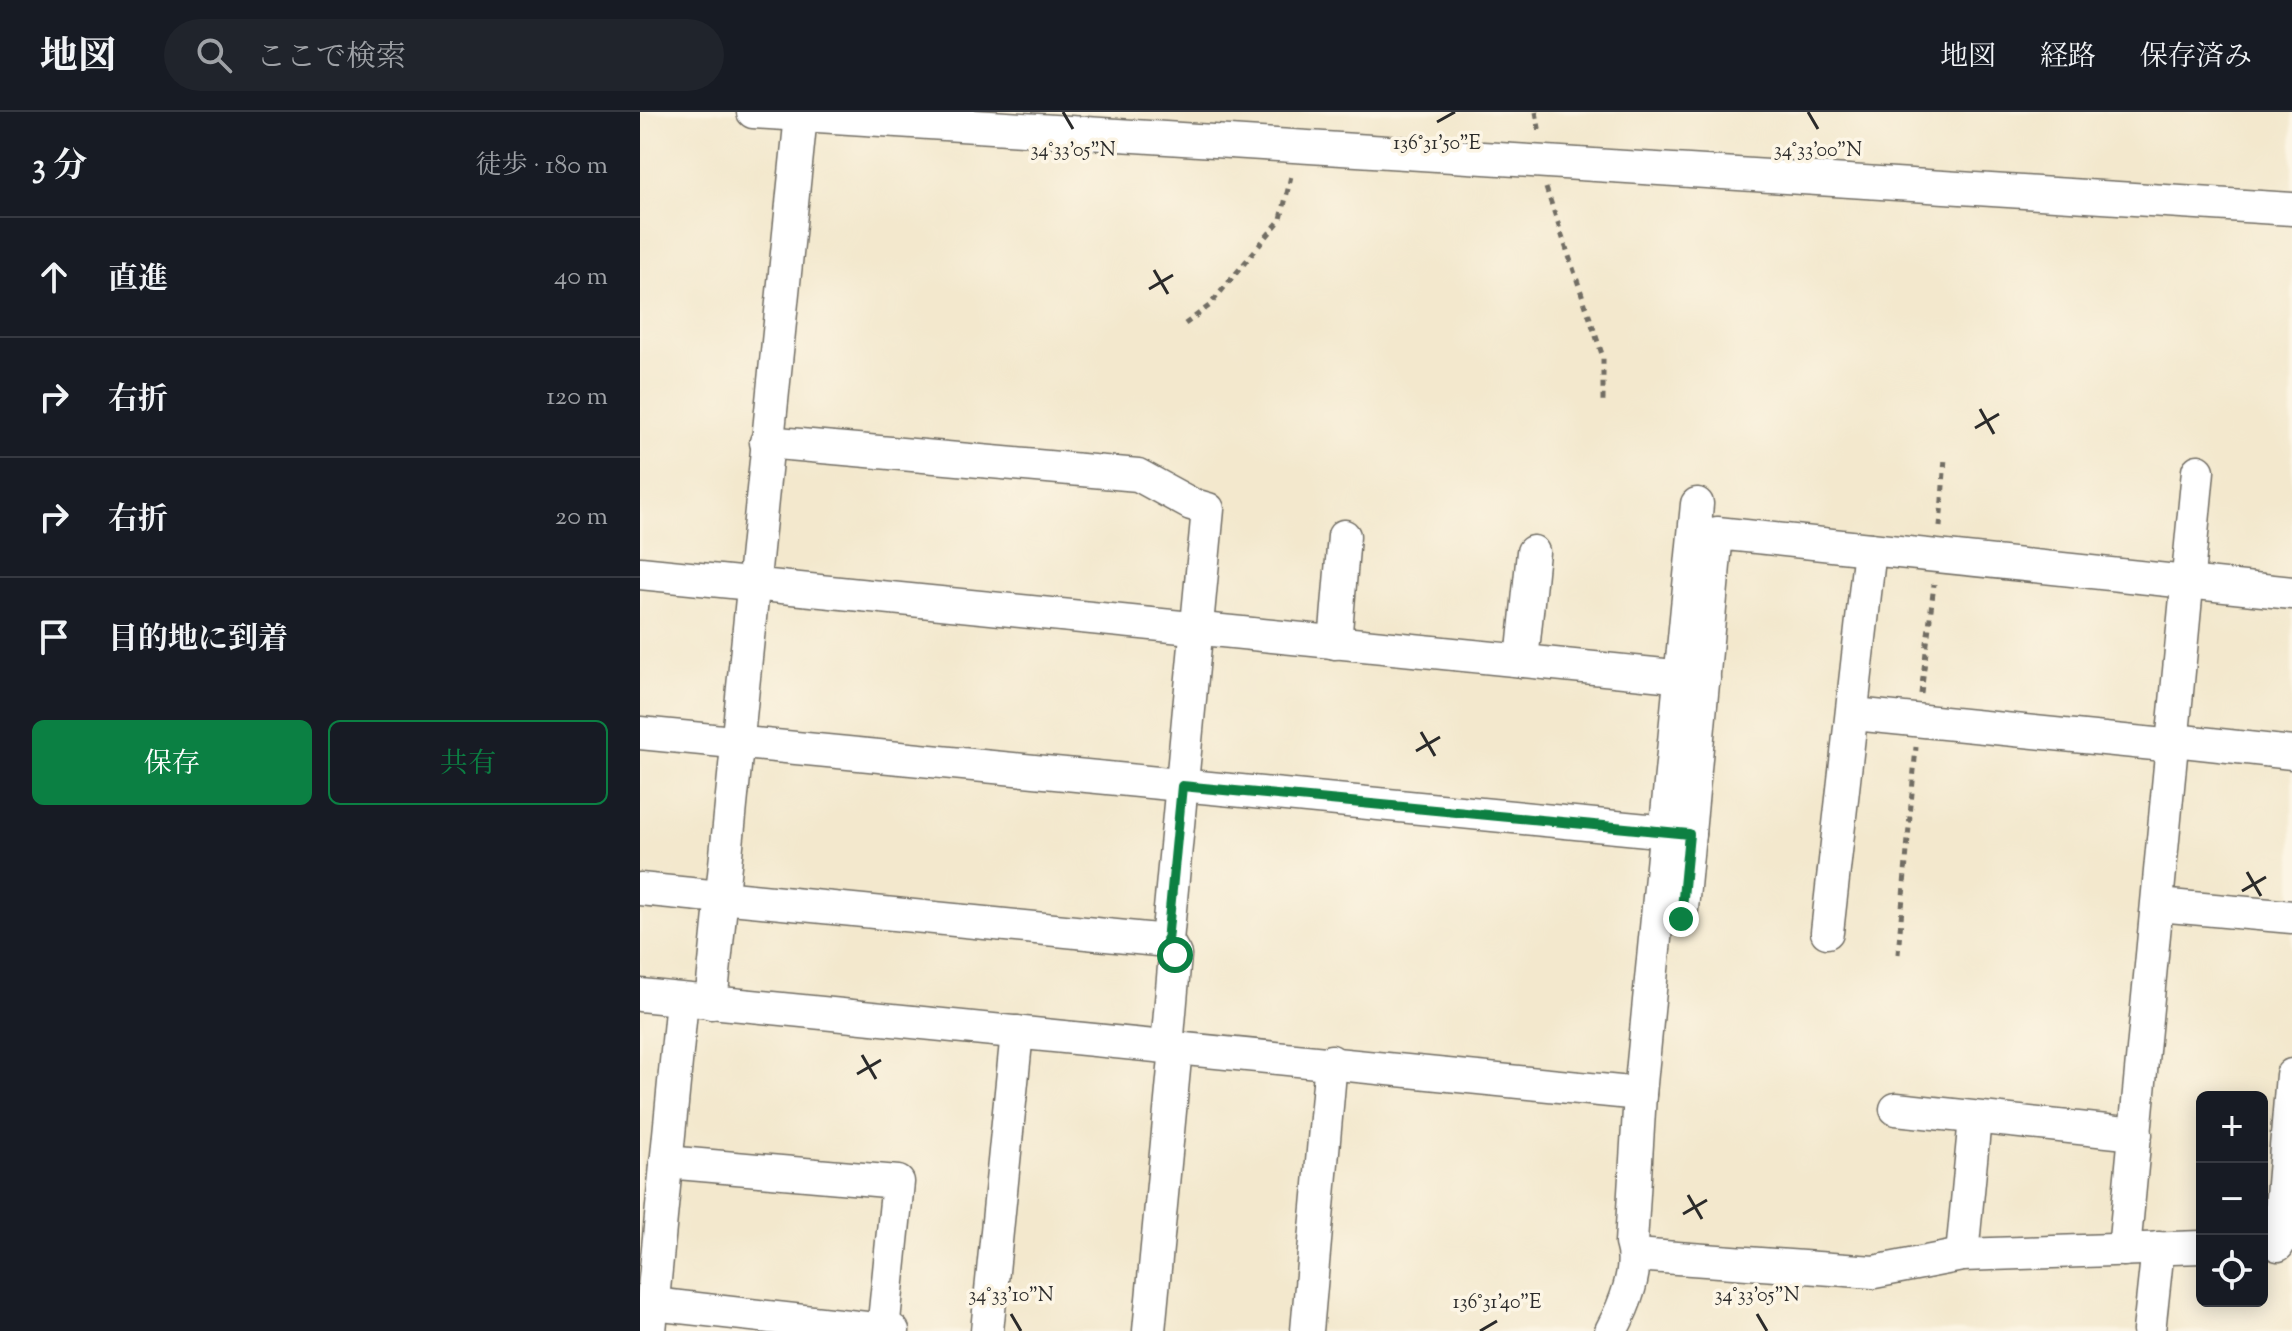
<!DOCTYPE html>
<html lang="ja">
<head>
<meta charset="utf-8">
<style>
  body { margin:0; font-family:"Sorts Mill Goudy","Noto Serif JP",serif; background:#20242c; color:#f1f3f6 }
  .controls { position:absolute; right:24px; bottom:24px; display:grid; overflow:hidden; border-radius:12px; box-shadow:0 4px 20px #0003 }
  .controls button { width:72px; height:72px; display:grid; place-items:center; padding:0; border:0; border-bottom:2px solid #363941; background:#171b24; color:#f1f3f6; font:40px sans-serif }
  .stop { position:absolute; width:24px; height:24px; margin:-18px; border:6px solid #0b8043; border-radius:50%; background:#fff }
  .stop.end { background:#0b8043; border-color:#fff; box-shadow:0 2px 8px #0008 }
  .list { margin:0; padding:0; list-style:none }
  h2 { display:flex; justify-content:space-between; align-items:center; height:104px; margin:0; padding:0 32px; font-size:34px }
  h2 small { font-size:26px; font-weight:400; color:#9ea1a6 }
  .list li { display:grid; grid-template-columns:52px 1fr auto; gap:24px; align-items:center; box-sizing:border-box; height:120px; padding:0 32px; border-top:2px solid #363941 }
  .list b { display:block; font-size:30px; white-space:nowrap }
  .list em { font-size:26px; font-style:normal; color:#9ea1a6 }
  .actions { display:flex; gap:16px; padding:24px 32px }
  .actions a { flex:1; padding:18px 0; border:2px solid #0b8043; border-radius:12px; text-align:center; font-size:28px; color:#0b8043 }
  .actions .main { background:#0b8043; color:#fff }
  .icon { flex:none; width:44px; height:44px; fill:none; stroke:currentColor; stroke-width:2; stroke-linecap:round; stroke-linejoin:round }
  .map { position:relative; flex:none; width:1652px; height:1219px; overflow:hidden }
  header { display:flex; align-items:center; gap:48px; box-sizing:border-box; height:112px; padding:0 40px; background:#171b24; border-bottom:2px solid #363941 }
  header strong { font-size:38px }
  nav { display:flex; gap:44px; margin-inline-start:auto; font-size:28px }
  .search { width:560px; height:72px; background:#20242c; display:flex; align-items:center; gap:20px; box-sizing:border-box; padding:0 28px; border-radius:44px; color:#9ea1a6; font-size:30px }
  main { display:flex }
  aside { flex:1; background:#171b24 }
  .map>svg:first-child { display:block }
  .lines { fill:none; stroke-linecap:round; stroke-linejoin:round }
  .minor-casing { stroke:#716d64; stroke-width:35 }
  .path { stroke:#716d64; stroke-width:5; stroke-dasharray:6 6; stroke-linecap:butt }
  .minor { stroke:#fff; stroke-width:32 }
  .route { stroke:#0b8043; stroke-width:10 }
  .ticks { fill:none; stroke:#2b2b2b; stroke-width:3 }
  .ticks-label { font-size:20px; text-anchor:middle; fill:#2b2b2b; stroke:#fcf5e5; stroke-width:7; stroke-linejoin:round; paint-order:stroke }
</style>
</head>
<body>
<header>
<strong>地図</strong>
<div class="search"><svg class="icon" aria-label="search" viewBox="0 0 24 24"><circle cx="10" cy="10" r="6"/><path d="M15 15l6 6"/></svg>ここで検索</div>
<nav><a>地図</a><a>経路</a><a>保存済み</a></nav>
</header>
<main>
<aside>
<h2>3 分<small>徒歩 · 180 m</small></h2>
<ul class="list">
<li><svg class="icon" aria-label="ahead" viewBox="0 0 24 24"><path d="M12 20V5M6 11l6-6 6 6"/></svg><div><b>直進</b></div><em>40 m</em></li>
<li><svg class="icon" aria-label="right" viewBox="0 0 24 24"><path d="M7 20v-9h11M14 6l5 5-5 5"/></svg><div><b>右折</b></div><em>120 m</em></li>
<li><svg class="icon" aria-label="right" viewBox="0 0 24 24"><path d="M7 20v-9h11M14 6l5 5-5 5"/></svg><div><b>右折</b></div><em>20 m</em></li>
<li><svg class="icon" aria-label="arrive" viewBox="0 0 24 24"><path d="M6 21V4h12l-3 4 3 4H6"/></svg><div><b>目的地に到着</b></div></li>
</ul>
<div class="actions"><a class="main">保存</a><a>共有</a></div>
</aside>
<div class="map">
<svg width="1652" height="1219" viewBox="0 0 1652 1219">
  <rect width="100%" height="100%" fill="#fcf5e5"/>
  <filter id="ink" filterUnits="userSpaceOnUse"><feTurbulence type="fractalNoise" baseFrequency=".0125" numOctaves="2"/><feDisplacementMap in="SourceGraphic" scale="16" xChannelSelector="R" yChannelSelector="G"/><feConvolveMatrix kernelMatrix="1 2 1 2 8 2 1 2 1" color-interpolation-filters="sRGB"/></filter>
  <filter id="wash" filterUnits="userSpaceOnUse"><feTurbulence type="fractalNoise" baseFrequency=".006" numOctaves="4" result="noise"/><feDisplacementMap in="SourceGraphic" scale="32" xChannelSelector="R" yChannelSelector="G"/><feGaussianBlur stdDeviation="1.8" result="paint"/><feColorMatrix in="noise" values="0 0 0 0 0 0 0 0 0 0 0 0 0 0 0 0 0 1.4 0 .05"/><feComposite in="paint" operator="in"/></filter>
  <g filter="url(#wash)">
    <rect width="100%" height="100%" fill="#f3e8cd"/>
  </g>
  <g filter="url(#ink)">
    <g class="lines">
      <g class="minor-casing">
        <g id="minor">
          <polyline points="113,0 1652,97"/>
          <polyline points="126,330 498,363 551,392 568,397 527,829 535,843 527,935"/>
          <polyline points="0,461 1064,567"/>
          <polyline points="695,531 704,424"/>
          <polyline points="882,549 893,440"/>
          <polyline points="1214,602 1534,634"/>
          <polyline points="0,621 1049,722"/>
          <polyline points="1534,628 1652,641"/>
          <polyline points="0,777 527,829"/>
          <polyline points="1518,793 1652,805"/>
          <polyline points="1041,807 1077,421 1230,437"/>
          <polyline points="1187,820 1230,437 1652,481"/>
          <polyline points="0,883 1000,982"/>
          <polyline points="71,891 161,3"/>
          <polyline points="1256,997 1496,1022"/>
          <polyline points="26,1050 258,1070 243,1219"/>
          <polyline points="1638,1133 1652,963"/>
          <polyline points="1484,1138 1558,359"/>
          <polyline points="995,1143 1234,1160 1322,1143 1562,1135"/>
          <polyline points="1322,1143 1335,1006"/>
          <polyline points="13,1192 253,1219"/>
          <polyline points="10,1219 42,888"/>
          <polyline points="347,1219 377,920"/>
          <polyline points="509,1219 536,936"/>
          <polyline points="667,1219 691,949"/>
          <path d="M971 1219C984 1195 1000 1157 991 1131L1000 982 1057 392"/>
          <polyline points="1509,1219 1518,1136"/>
        </g>
      </g>
      <g class="path">
        <polyline points="896,0 900,21"/>
        <polyline points="906,76 963,245 963,294"/>
        <polyline points="545,212 569,194 641,107 651,64"/>
        <polyline points="1300,415 1305,346"/>
        <polyline points="1281,582 1294,472"/>
        <polyline points="1258,842 1276,635"/>
      </g>
      <use href="#minor" class="minor"/>
    </g>
  </g>
  <g class="lines" filter="url(#ink)">
    <polyline class="route" points="535,843 527,829 542,674 1049,722 1041,807"/>
  </g>
  <path class="ticks" d="M423 0 433 17M1168 0 1178 17M797 10 815 0M514 158 528 182M509 177 533 163M1340 297 1354 322M1335 316 1359 302M781 620 795 644M776 639 800 625M1607 760 1621 784M1602 779 1626 765M222 943 236 967M217 962 241 948M1048 1083 1062 1107M1043 1102 1067 1088M371 1202 381 1219M1117 1202 1127 1219M840 1219 857 1209"/>
  <g class="ticks-label">
    <text x="797" y="37">136°31'50"E</text>
    <text x="433" y="44">34°33'05"N</text>
    <text x="1178" y="44">34°33'00"N</text>
    <text x="371" y="1189">34°33'10"N</text>
    <text x="1117" y="1189">34°33'05"N</text>
    <text x="857" y="1196">136°31'40"E</text>
  </g>
</svg>
<div class="controls">
<button>+</button>
<button>−</button>
<button><svg class="icon" aria-label="locate" viewBox="0 0 24 24"><circle cx="12" cy="12" r="6"/><path d="M12 2v4M12 18v4M2 12h4M18 12h4"/></svg></button>
</div>
<div class="stop" style="left:535px;top:843px"></div>
<div class="stop end" style="left:1041px;top:807px"></div>
</div>
</main>
</body>
</html>
